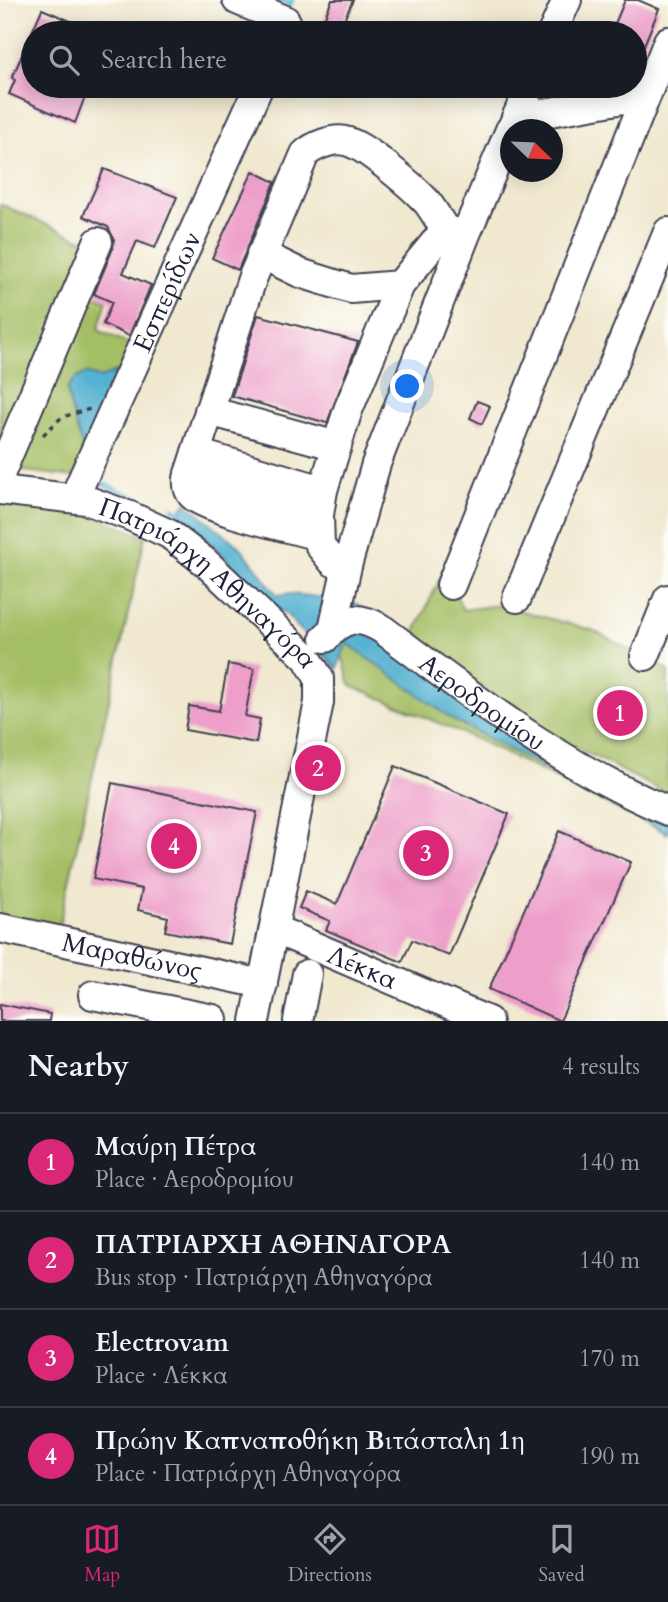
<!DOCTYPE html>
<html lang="en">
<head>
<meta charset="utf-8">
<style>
  body { margin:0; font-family:Cardo,serif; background:#20242c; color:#f1f3f6 }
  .compass { position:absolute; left:500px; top:119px; width:63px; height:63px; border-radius:50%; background:#171b24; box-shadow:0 4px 18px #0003; rotate:113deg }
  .you { position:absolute; left:408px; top:387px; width:24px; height:24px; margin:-18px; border:5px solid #fff; border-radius:50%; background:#1a73e8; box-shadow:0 0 0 10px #1a73e833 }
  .badge { display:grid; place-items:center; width:46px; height:46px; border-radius:50%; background:#db2777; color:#fff; font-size:23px; font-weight:700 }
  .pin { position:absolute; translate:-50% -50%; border:4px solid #fff; box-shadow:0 2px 7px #0006 }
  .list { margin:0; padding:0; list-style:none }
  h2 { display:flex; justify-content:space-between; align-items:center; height:91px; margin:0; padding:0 28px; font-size:30px }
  h2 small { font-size:23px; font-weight:400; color:#9ea1a6 }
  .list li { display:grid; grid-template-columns:46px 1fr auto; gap:21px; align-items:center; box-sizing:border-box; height:98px; padding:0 28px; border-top:2px solid #363941 }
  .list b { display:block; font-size:26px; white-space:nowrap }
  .list p { margin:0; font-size:23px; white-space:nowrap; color:#9ea1a6 }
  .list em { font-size:23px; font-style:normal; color:#9ea1a6 }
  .icon { flex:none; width:38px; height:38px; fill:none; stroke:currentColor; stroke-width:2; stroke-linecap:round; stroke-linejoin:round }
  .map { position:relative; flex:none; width:668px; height:1021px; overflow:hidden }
  .search { position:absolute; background:#171b24; box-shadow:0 4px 18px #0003; left:21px; right:21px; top:21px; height:77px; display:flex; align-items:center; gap:18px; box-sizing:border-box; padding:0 24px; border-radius:38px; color:#9ea1a6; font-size:26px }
  .sheet { height:483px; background:#171b24 }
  nav { display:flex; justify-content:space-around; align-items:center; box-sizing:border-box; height:98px; border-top:2px solid #363941; background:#171b24; font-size:19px; color:#9ea1a6 }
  nav a { display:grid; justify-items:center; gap:4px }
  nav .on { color:#db2777 }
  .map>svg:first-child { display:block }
  .green { fill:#a4be64; stroke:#637050; stroke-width:2 }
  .water { fill:#52b1d1; stroke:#3a6a86; stroke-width:2 }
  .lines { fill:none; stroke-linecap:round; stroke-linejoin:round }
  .stream { stroke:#52b1d1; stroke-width:5 }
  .building { fill:#ed9ec9 }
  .minor-casing { stroke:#414051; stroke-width:32 }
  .path { stroke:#414051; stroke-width:3.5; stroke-dasharray:5 5; stroke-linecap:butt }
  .minor { stroke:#fff; stroke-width:28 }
  .labels { text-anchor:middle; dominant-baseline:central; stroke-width:5; stroke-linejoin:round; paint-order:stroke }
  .street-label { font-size:26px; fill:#22223b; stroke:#fdfcf7 }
</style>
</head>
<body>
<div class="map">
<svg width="668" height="1021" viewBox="0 0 668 1021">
  <rect width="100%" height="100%" fill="#fdfcf7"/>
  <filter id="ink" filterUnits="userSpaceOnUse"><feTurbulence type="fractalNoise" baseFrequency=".0143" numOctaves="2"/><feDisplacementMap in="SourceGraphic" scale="14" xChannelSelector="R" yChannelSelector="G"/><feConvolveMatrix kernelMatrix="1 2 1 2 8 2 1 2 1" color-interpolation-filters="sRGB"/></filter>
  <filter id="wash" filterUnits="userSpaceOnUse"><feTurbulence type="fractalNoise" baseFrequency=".00686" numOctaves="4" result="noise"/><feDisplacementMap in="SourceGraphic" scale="28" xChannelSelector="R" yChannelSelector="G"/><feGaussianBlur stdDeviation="1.57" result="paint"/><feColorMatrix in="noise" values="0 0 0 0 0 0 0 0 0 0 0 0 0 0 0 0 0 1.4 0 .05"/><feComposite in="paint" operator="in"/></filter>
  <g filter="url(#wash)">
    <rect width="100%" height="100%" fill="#f0e8cf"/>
    <g class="green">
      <polygon points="0,204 96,246 76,290 107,301 98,330 132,345 75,477 0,468"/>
      <polygon points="0,503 79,509 145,537 59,927 0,916"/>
      <polygon points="444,570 463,610 499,605 592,630 668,670 668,794 538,728 413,636"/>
      <polygon points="348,639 668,803 668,834 478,740 350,685 341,651"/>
    </g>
    <g class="water">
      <path d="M116 371 87 463C80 438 71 414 67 389L75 379 86 373 101 378Z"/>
      <polygon points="186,503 242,549 277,595 292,594 352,601 561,753 668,802 668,833 455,721 347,643 337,669 285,613 265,602 217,549 177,515"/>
    </g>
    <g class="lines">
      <g class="stream">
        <polyline points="275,0 290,3"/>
        <polyline points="286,13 292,0"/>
        <polyline points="92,479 136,498 194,527"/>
        <polyline points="173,508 184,516"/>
      </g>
    </g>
    <g id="blocks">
      <g class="building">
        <polygon points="332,0 353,0 338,33 318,33"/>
        <polygon points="625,0 638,0 659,9 635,67 635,33 611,33"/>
        <polygon points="42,9 99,33 33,33 33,86 89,86 75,123 9,94 15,80 12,78"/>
        <polygon points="104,169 177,197 155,248 137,241 123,273 151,285 129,336 103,324 112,302 94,294 113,248 114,239 108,227 83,216"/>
        <polygon points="253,171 275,182 238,270 212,258"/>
        <polygon points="258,315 358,342 327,423 232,396"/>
        <polygon points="477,401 490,406 482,424 470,418"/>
        <polygon points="228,664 254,669 245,716 260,719 256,743 185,730 189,706 219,711"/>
        <polygon points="395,766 509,814 449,956 412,940 402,962 326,930 330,921 299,908 306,891 337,904"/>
        <polygon points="112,783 257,812 230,944 165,931 168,917 138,910 142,889 93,879"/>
        <polygon points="559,831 631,862 560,1021 489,989"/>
        <polygon points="0,1004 50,1014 49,1021 0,1021"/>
      </g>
    </g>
  </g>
  <g filter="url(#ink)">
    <use href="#blocks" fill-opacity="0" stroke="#414051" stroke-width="2"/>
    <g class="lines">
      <g class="minor-casing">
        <g id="minor">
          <polyline points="237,0 285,20 287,24"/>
          <polyline points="552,33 567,0"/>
          <polyline points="516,118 646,95"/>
          <polyline points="511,130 530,86"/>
          <polyline points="261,254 300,273 351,289 400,285"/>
          <polyline points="209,411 337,446"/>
          <polyline points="196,453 323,490"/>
          <polyline points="189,474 319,515"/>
          <polyline points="0,480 1,472 98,242"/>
          <path id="s1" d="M0 490 86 500 130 516 169 534 204 561 307 658 319 678V702L255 1021"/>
          <path id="s2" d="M74 498 259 86"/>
          <path d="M319 536C294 529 206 510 192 495 187 489 187 482 189 474L252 279 305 154C313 146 333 138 345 141 364 144 413 187 427 202 434 211 439 220 445 230"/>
          <polyline points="347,566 333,562 320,546 319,515 323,490 348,410 400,285 445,230 463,234"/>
          <polyline points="451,585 668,41"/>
          <polyline points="517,598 668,232"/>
          <polyline points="333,629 347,566 376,464 466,234 510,130"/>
          <path id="s3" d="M325 638C344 616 358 615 382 629 474 698 561 766 668 811"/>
          <polyline points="645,656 668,599"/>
          <path id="s4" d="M0 928 263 984"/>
          <path id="s5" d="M274 929 488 1021"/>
          <polyline points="93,995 213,1019"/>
          <polyline points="298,1021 307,974"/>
        </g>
      </g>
      <polyline class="path" points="43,435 62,417 90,409"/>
      <use href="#minor" class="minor"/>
    </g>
  </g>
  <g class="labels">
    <g class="street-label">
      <text stroke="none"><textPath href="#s2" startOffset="226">Εσπερίδων</textPath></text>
      <text stroke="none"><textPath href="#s1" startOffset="236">Πατριάρχη Αθηναγόρα</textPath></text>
      <text stroke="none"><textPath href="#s3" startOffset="189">Αεροδρομίου</textPath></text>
      <text stroke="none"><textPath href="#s4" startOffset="135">Μαραθώνος</textPath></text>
      <text stroke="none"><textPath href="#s5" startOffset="96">Λέκκα</textPath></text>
    </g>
  </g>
</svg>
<svg class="compass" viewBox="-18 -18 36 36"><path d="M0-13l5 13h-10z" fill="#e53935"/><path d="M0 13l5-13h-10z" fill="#9ea1a6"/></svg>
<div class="you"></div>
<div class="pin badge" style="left:620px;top:713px">1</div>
<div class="pin badge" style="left:318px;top:768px">2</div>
<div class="pin badge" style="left:426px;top:853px">3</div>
<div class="pin badge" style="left:174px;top:846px">4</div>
<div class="search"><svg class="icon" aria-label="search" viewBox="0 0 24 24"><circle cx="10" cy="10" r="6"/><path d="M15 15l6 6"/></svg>Search here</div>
</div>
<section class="sheet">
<h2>Nearby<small>4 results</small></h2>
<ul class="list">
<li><span class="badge">1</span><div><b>Μαύρη Πέτρα</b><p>Place · Αεροδρομίου</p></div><em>140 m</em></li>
<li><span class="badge">2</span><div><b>ΠΑΤΡΙΑΡΧΗ ΑΘΗΝΑΓΟΡΑ</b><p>Bus stop · Πατριάρχη Αθηναγόρα</p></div><em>140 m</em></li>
<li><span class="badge">3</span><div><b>Electrovam</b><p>Place · Λέκκα</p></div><em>170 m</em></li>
<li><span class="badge">4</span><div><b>Πρώην Καπναποθήκη Βιτάσταλη 1η</b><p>Place · Πατριάρχη Αθηναγόρα</p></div><em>190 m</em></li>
</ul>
</section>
<nav>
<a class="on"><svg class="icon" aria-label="map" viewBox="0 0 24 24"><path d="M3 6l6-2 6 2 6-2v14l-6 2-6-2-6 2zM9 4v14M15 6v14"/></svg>Map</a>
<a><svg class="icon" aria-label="directions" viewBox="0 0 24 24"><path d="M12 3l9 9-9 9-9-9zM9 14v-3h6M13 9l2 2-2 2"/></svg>Directions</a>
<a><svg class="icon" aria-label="saved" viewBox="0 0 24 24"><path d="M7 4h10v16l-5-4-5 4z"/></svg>Saved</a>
</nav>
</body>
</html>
